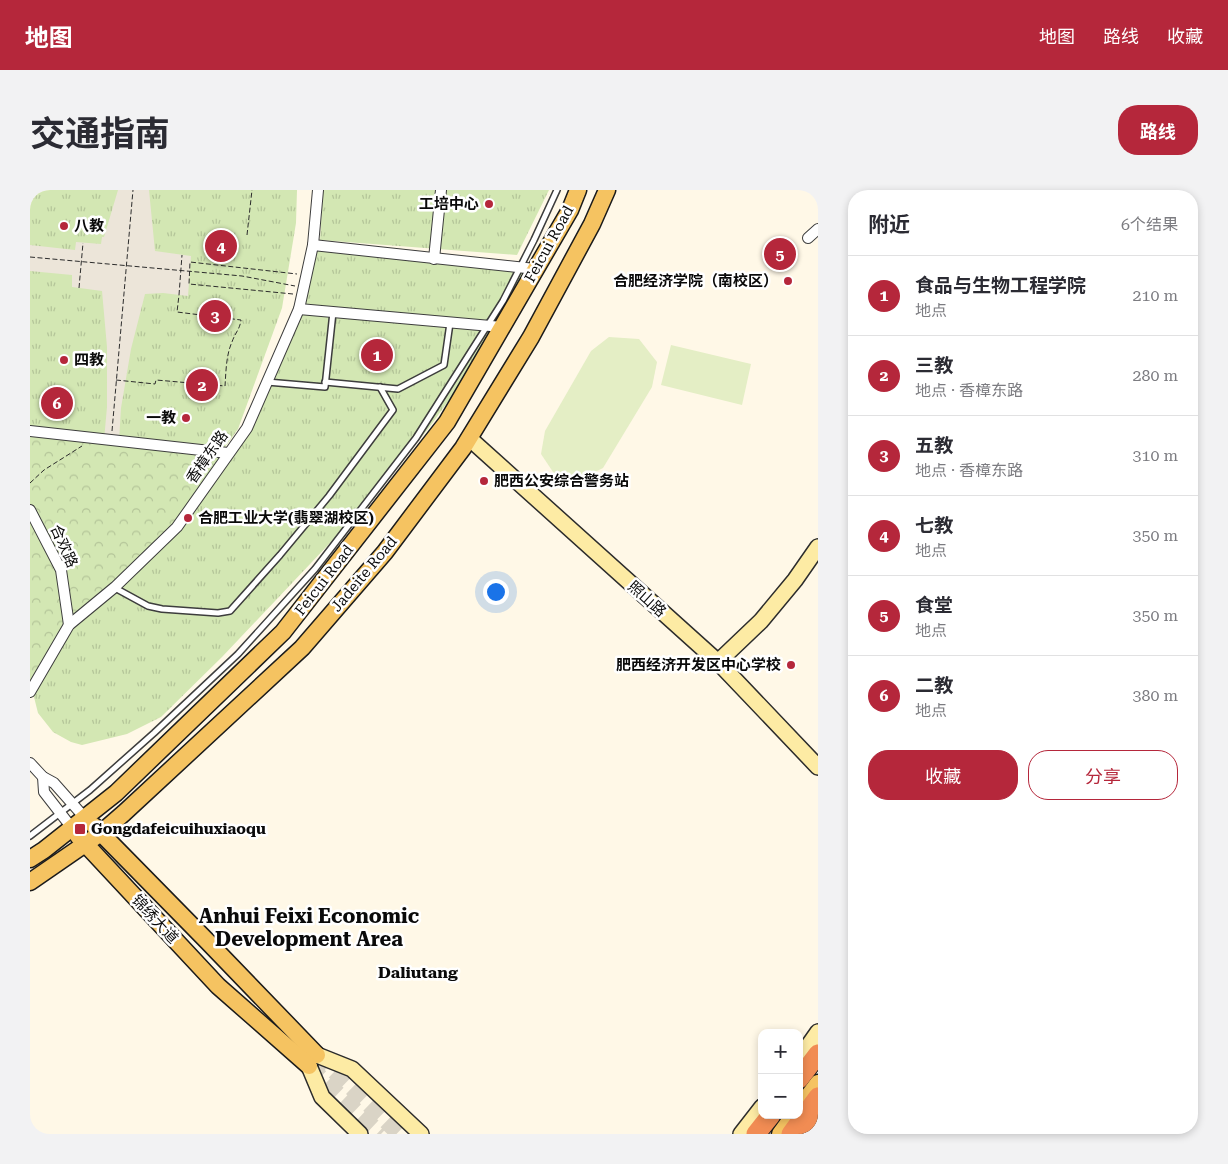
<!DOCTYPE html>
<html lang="zh">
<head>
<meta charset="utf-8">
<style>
  body { margin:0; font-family:"Roboto Serif","Noto Sans SC",serif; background:#f2f2f3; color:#2b2b33 }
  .controls { position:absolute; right:15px; bottom:15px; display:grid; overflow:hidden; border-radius:10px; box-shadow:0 2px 8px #0003 }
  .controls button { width:45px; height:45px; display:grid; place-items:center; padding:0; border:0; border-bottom:1px solid #e1e1e2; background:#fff; color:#2b2b33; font:25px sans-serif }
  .you { position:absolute; left:465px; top:401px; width:18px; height:18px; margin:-12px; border:4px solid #fff; border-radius:50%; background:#1a73e8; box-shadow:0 0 0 8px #1a73e833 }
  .badge { display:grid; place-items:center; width:32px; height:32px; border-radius:50%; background:#b5273b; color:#fff; font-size:16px; font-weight:700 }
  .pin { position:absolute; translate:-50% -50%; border:2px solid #fff; box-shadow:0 1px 5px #0006 }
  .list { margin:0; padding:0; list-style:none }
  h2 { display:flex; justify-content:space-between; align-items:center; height:65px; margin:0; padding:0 20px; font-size:21px }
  h2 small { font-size:16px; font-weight:400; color:#7c7c81 }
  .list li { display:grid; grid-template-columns:32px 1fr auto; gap:15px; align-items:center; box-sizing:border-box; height:80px; padding:0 20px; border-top:1px solid #e1e1e2 }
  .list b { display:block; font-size:19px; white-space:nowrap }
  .list p { margin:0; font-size:16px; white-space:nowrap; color:#7c7c81 }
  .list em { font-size:16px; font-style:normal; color:#7c7c81 }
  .actions { display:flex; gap:10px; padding:15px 20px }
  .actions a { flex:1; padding:11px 0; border:1px solid #b5273b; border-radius:20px; text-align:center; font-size:18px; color:#b5273b }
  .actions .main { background:#b5273b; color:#fff }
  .map { position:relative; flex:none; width:788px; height:944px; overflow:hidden; border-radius:20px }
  header { display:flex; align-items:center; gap:30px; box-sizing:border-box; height:70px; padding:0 25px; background:#b5273b; color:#fff }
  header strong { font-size:24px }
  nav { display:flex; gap:28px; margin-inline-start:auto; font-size:18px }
  .intro { display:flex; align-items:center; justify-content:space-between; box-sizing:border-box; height:120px; padding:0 30px }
  h1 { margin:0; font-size:35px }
  .button { padding:12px 22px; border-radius:20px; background:#b5273b; color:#fff; font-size:18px; font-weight:700 }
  main { display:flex; gap:30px; padding:0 30px }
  aside { flex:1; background:#fff; border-radius:20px; box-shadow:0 2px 8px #0003 }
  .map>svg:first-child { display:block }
  .grass { fill:url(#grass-tufts) }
  .park { fill:url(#park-crowns) }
  .pitch { fill:#e4eec5 }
  .plaza { fill:#ece5d9 }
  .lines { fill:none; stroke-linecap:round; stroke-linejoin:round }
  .primary-tunnel { stroke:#dad4c6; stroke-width:16; stroke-dasharray:16 8; stroke-linecap:butt }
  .lane-casing { stroke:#3d3d3d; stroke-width:8 }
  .street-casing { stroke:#3d3d3d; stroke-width:12 }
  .secondary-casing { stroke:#2c2c2c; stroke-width:18 }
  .primary-casing { stroke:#1b1b1b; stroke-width:19 }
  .highway-casing { stroke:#1b1b1b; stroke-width:21 }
  .path { stroke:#2c2c2c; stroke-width:1; stroke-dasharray:5 2.5; stroke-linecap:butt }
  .lane { stroke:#fff; stroke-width:5 }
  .street { stroke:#fff; stroke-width:10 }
  .secondary { stroke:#fdeba4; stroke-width:15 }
  .primary { stroke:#f5c361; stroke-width:16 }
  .highway { stroke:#f18c53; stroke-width:19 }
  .path-bridge { stroke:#2c2c2c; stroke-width:1; stroke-dasharray:5 2.5; stroke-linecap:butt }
  .poi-dot { fill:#b5273b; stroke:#fff; stroke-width:2 }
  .labels { text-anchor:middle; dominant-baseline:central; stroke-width:5; stroke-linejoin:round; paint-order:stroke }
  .poi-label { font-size:15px; font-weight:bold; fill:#0a0a0a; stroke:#fff; text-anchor:start }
  .street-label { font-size:15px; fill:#0a0a0a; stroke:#fff }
  .neighbourhood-label { font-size:16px; font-weight:bold; fill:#0a0a0a; stroke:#fff }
  .district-label { font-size:20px; font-weight:bold; fill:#0a0a0a; stroke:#fff }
</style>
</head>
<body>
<header>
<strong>地图</strong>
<nav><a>地图</a><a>路线</a><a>收藏</a></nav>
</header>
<div class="intro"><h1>交通指南</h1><a class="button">路线</a></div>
<main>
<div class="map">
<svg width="788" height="944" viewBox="0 0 788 944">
  <defs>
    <pattern id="grass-tufts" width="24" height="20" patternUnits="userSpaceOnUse" patternTransform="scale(1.25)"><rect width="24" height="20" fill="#d3e7b3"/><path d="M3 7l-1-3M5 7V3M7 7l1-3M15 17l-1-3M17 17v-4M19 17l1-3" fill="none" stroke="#b4c599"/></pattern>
    <pattern id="park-crowns" width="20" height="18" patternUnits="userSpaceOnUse" patternTransform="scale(1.25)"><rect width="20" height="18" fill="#d3e7b3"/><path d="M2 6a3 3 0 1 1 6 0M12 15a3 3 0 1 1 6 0" fill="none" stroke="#b4c599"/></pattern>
  </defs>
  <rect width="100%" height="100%" fill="#fff8e7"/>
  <g class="grass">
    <polygon points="0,0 267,0 266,33 252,118 208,239 195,257 0,236"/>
    <polygon points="293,0 519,0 487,65 290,50"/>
    <polygon points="283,55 505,79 472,137 398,239 316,336 192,467 131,527 97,544 52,555 41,552 23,542 8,523 2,499 0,241 198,263 217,238 270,118"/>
  </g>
  <polygon class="park" points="0,241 198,263 147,337 39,435 0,502"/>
  <g class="pitch">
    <polygon points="579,147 609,149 627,172 622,197 573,278 551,289 525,285 511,264 515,241 561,161"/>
    <polygon points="641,155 721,174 712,215 631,195"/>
  </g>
  <polygon class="plaza" points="88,0 119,0 125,61 161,66 158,106 133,103 115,104 101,159 91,218 89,251 74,250 77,217 77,157 72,101 42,97 42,85 0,81 0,55 45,60 46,52 71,54 72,47 74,47"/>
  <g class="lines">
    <g class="primary-tunnel">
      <polyline points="287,865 369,944"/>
      <polyline points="279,876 351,944"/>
    </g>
    <g class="lane-casing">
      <g id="lane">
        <polyline points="237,192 295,197 303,122"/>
        <polyline points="295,192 368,199 414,175 420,133"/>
        <polyline points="85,398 118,416 132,419 188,423 200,421 250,365 299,306 363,220 350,197"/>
        <polyline points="0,646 60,600 124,543 208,464 285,379 386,248 473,111 504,50 527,0"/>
      </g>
    </g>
    <g class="street-casing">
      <g id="street">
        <polyline points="778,48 788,39"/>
        <polyline points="283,55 505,79"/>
        <polyline points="404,69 411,0"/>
        <polyline points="269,119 472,137"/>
        <polyline points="0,241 198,263"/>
        <polyline points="0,320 31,380 39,435"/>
        <polyline points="0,502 39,435 85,397 147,337 217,238 269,119 283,55 288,0"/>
        <polyline points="0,573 13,587 24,593 55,628"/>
        <polyline points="13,587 14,602 42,638"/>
      </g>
    </g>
    <g class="secondary-casing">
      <g id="secondary">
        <polyline points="439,248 688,472 788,577"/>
        <polyline points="688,472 731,431 765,390 788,357"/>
        <polyline points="287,865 322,879 391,944"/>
        <polyline points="769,869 788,842"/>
        <polyline points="279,876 292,907 330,944"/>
        <polyline points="711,944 732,917"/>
      </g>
    </g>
    <g class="primary-casing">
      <g id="primary">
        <polyline points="64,636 178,752 287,865"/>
        <polyline points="48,646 188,796 279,876"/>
        <polyline points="0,669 14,660 86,603 253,442 417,232 540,20 548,0"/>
        <polyline points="0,692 71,643 94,623 272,458 355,362 433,258 501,147 562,34 577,0"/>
        <polyline points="770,917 788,893"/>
        <polyline points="750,944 764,925"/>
      </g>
    </g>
    <g class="highway-casing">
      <g id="highway">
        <polyline points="769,889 788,864"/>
        <polyline points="726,944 741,925"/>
        <polyline points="761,944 788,907"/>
        <polyline points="779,944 788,932"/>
      </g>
    </g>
    <g class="path">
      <polyline points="217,45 222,0"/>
      <polyline points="0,67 212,86 265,96"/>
      <polyline points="263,104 159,94 160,72 267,84"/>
      <path d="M86 190 125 194 126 190 195 196C196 182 196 165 202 152 205 143 210 139 211 130L147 122 149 105"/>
      <polyline points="82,241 103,0"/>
      <polyline points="0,293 14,280 52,256"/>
    </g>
    <use href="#lane" class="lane"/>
    <use href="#street" class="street"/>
    <use href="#secondary" class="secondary"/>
    <use href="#primary" class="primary"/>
    <use href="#highway" class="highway"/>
    <g class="path-bridge">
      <polyline points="49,98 53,53"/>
      <polyline points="149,105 152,65"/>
    </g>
  </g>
  <g class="poi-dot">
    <circle cx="459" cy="14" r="5"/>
    <circle cx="34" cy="36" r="5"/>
    <circle cx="758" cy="91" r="5"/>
    <circle cx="34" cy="170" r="5"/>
    <circle cx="156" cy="228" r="5"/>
    <circle cx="454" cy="291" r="5"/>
    <circle cx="158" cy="328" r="5"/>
    <circle cx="761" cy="475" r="5"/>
    <rect x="44" y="633" width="12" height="12" rx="2.5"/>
  </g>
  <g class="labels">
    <g class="poi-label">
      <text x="449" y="14" text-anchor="end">工培中心</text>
      <text x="44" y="36">八教</text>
      <text x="748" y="91" text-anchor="end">合肥经济学院（南校区）</text>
      <text x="44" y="170">四教</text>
      <text x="146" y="228" text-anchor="end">一教</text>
      <text x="464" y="291">肥西公安综合警务站</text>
      <text x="168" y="328">合肥工业大学(翡翠湖校区)</text>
      <text x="751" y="475" text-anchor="end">肥西经济开发区中心学校</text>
      <text x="61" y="639">Gongdafeicuihuxiaoqu</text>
    </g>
    <g class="street-label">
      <text transform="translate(519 54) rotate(-61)">Feicui Road</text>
      <text transform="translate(177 267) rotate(-55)">香樟东路</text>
      <text transform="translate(34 356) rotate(66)">合欢路</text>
      <text transform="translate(334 384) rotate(-50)">Jadeite Road</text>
      <text transform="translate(294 390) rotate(-52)">Feicui Road</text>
      <text transform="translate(617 409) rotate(42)">照山路</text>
      <text transform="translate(125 729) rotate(47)">锦绣大道</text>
    </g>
    <g class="neighbourhood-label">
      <text x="388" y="782">Daliutang</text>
    </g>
    <g class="district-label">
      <text x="279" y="726">Anhui Feixi Economic<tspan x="279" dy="23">Development Area</tspan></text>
    </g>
  </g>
</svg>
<div class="controls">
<button>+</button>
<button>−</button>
</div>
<div class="you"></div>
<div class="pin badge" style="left:347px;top:165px">1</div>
<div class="pin badge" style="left:172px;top:195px">2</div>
<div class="pin badge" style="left:185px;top:126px">3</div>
<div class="pin badge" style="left:191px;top:56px">4</div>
<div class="pin badge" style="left:750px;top:64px">5</div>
<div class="pin badge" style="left:27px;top:213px">6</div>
</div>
<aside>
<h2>附近<small>6个结果</small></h2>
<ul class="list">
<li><span class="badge">1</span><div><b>食品与生物工程学院</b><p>地点</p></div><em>210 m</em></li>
<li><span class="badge">2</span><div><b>三教</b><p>地点 · 香樟东路</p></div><em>280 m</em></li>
<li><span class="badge">3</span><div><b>五教</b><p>地点 · 香樟东路</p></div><em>310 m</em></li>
<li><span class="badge">4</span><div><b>七教</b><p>地点</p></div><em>350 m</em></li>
<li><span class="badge">5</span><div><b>食堂</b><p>地点</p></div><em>350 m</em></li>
<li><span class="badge">6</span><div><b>二教</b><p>地点</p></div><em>380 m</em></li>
</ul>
<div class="actions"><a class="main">收藏</a><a>分享</a></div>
</aside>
</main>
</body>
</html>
